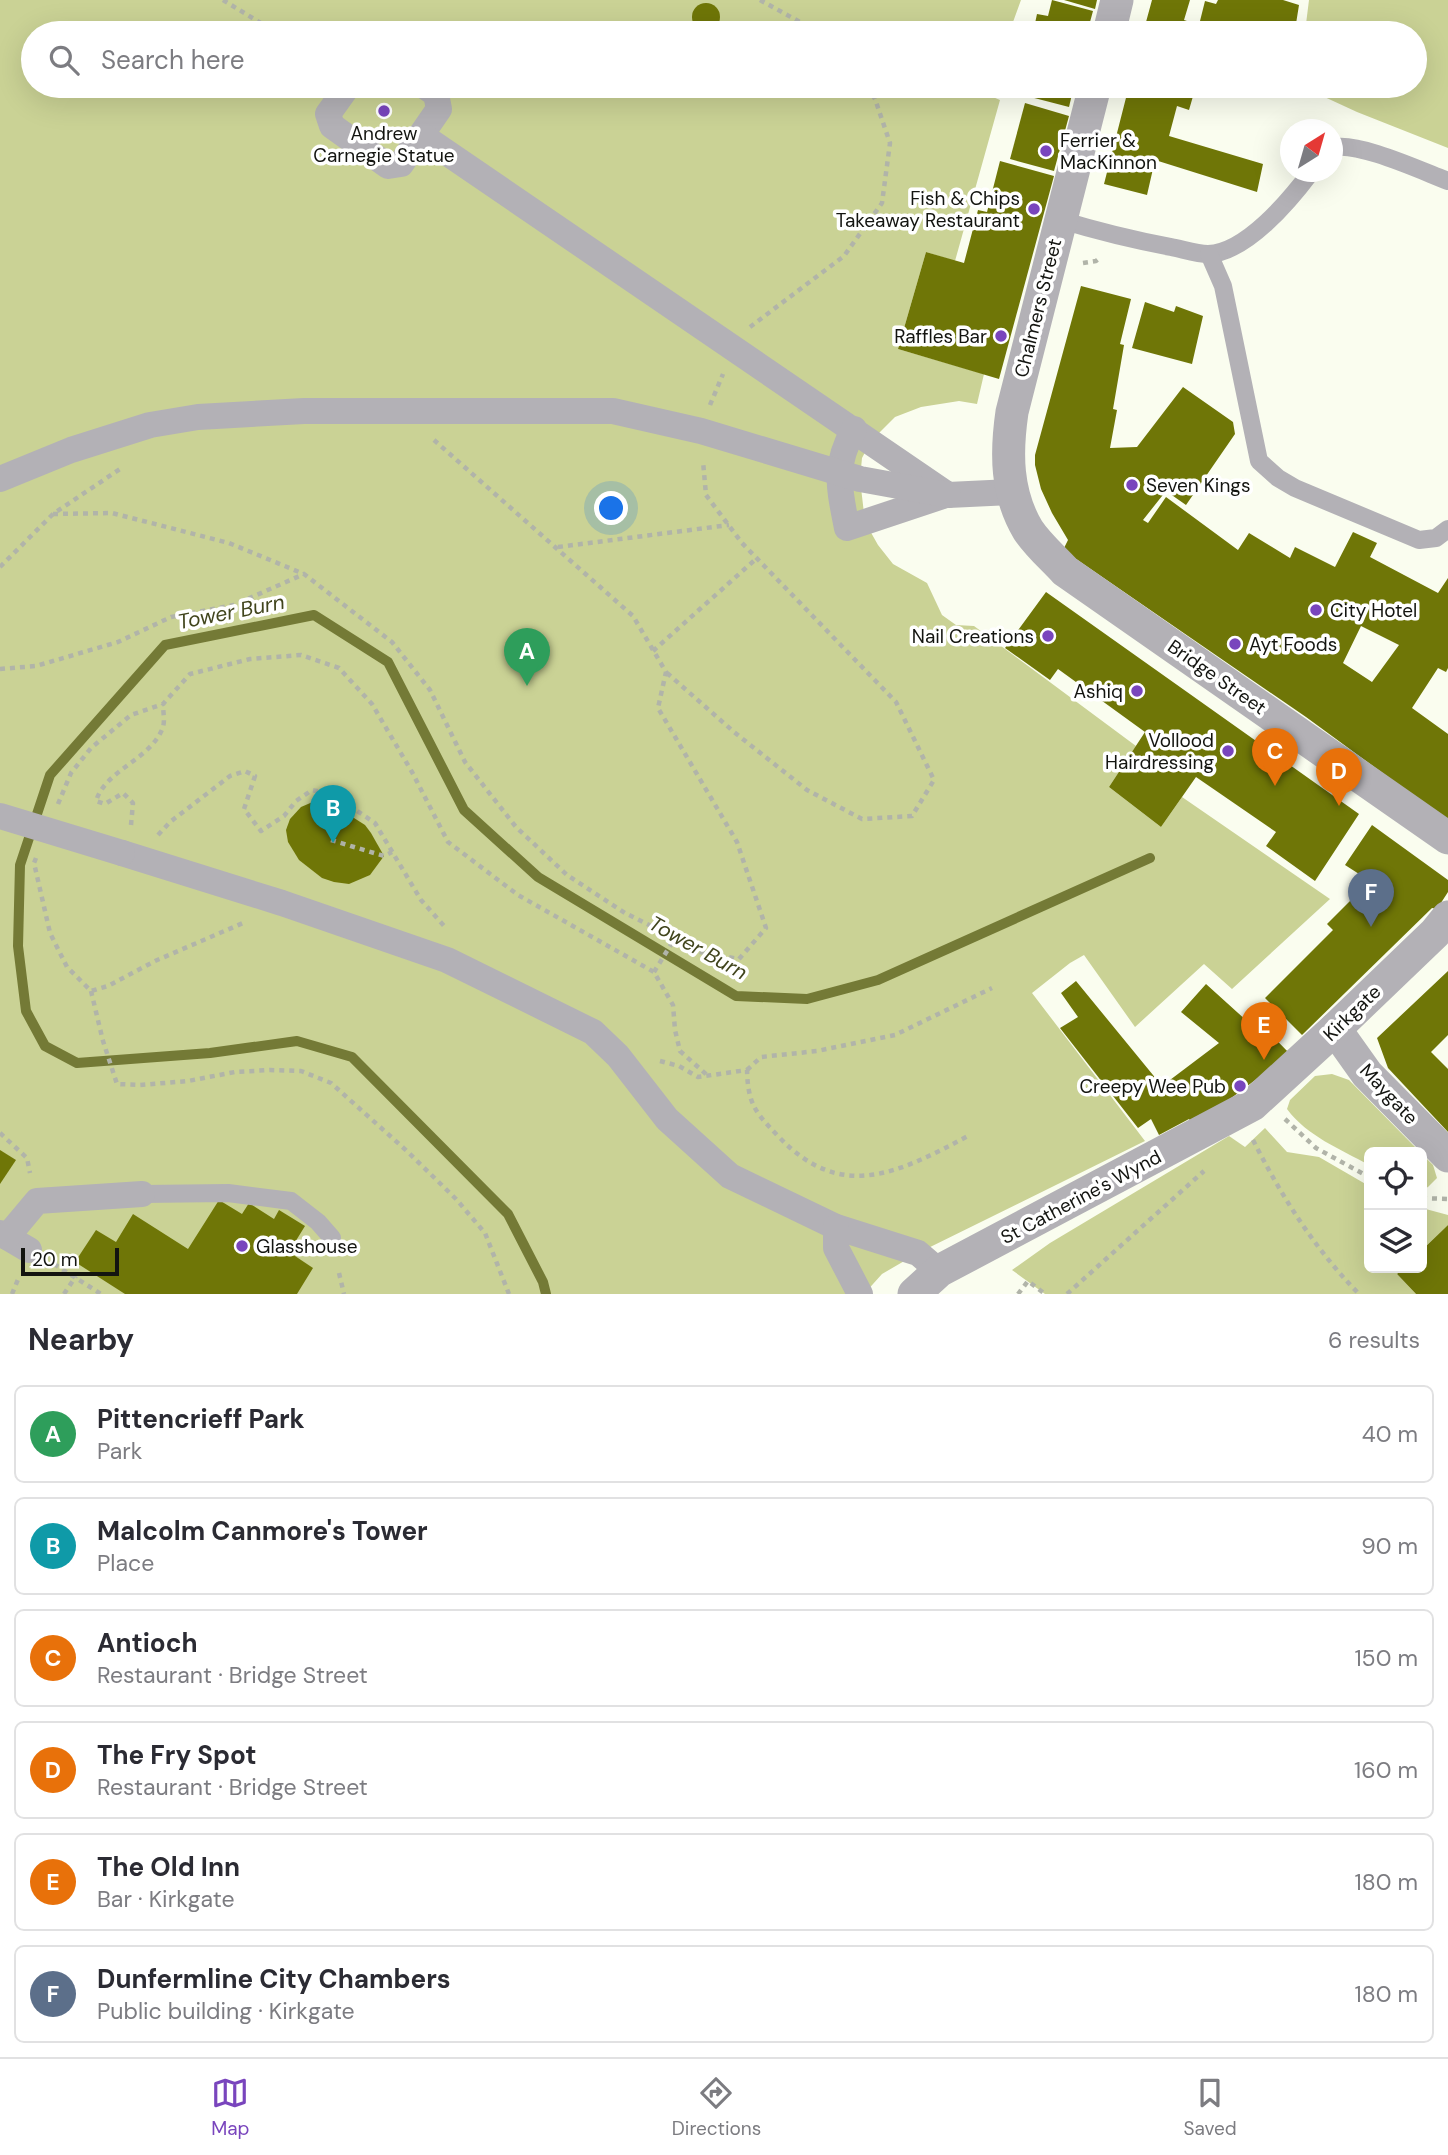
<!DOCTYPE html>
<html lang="en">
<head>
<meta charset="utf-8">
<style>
  body { margin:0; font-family:"DM Sans",sans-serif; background:#f7f7f7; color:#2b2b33 }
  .controls { position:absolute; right:21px; bottom:21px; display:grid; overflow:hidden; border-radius:10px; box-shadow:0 7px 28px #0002 }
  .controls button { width:63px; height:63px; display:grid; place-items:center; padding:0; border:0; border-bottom:2px solid #e1e1e2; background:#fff; color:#2b2b33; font:35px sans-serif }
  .compass { position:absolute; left:1280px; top:119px; width:63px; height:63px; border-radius:50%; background:#fff; box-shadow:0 7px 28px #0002; rotate:37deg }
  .scale { position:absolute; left:21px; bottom:18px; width:98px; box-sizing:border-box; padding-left:7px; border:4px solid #131410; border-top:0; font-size:19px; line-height:24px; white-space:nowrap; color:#131410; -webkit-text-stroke:5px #fff; paint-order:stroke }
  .you { position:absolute; left:612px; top:509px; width:24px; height:24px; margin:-18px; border:5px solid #fff; border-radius:50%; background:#1a73e8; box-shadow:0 0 0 10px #1a73e833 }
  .badge { display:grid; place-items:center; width:46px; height:46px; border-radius:50%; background:#7945bd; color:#fff; font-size:23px; font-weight:700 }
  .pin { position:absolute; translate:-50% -58px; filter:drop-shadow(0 2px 4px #0008) }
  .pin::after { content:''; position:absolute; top:37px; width:24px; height:21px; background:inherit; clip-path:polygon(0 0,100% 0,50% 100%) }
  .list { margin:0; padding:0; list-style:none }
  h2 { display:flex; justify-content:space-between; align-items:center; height:91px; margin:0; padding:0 28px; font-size:30px }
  h2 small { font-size:23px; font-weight:400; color:#7c7c81 }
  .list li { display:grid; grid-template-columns:46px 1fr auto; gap:21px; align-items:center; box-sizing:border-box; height:98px; margin:0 14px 14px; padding:0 14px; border:2px solid #e1e1e2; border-radius:10px }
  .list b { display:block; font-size:26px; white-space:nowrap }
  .list p { margin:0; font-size:23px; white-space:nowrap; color:#7c7c81 }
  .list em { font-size:23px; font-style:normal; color:#7c7c81 }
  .icon { flex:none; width:38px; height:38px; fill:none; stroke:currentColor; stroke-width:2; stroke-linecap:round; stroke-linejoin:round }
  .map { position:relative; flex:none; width:1448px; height:1294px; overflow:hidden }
  .search { position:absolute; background:#fff; box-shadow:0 7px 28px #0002; left:21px; right:21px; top:21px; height:77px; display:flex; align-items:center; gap:18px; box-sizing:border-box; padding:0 24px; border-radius:38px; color:#7c7c81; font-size:26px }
  .sheet { height:763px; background:#fff }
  nav { display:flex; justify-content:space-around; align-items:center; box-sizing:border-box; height:98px; border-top:2px solid #e1e1e2; background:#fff; font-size:19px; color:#7c7c81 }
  nav a { display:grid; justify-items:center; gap:4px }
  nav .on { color:#7945bd }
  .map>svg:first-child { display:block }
  .green { fill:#cad295 }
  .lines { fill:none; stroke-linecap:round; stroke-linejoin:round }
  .stream { stroke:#747a36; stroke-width:10 }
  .building { fill:#6f7607; fill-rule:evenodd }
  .path { stroke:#b1b4a9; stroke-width:4.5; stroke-dasharray:5 5; stroke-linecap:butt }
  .service { stroke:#b3b1b6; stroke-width:18 }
  .pedestrian { stroke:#b3b1b6; stroke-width:26 }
  .minor { stroke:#b3b1b6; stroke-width:33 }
  .pedestrian-bridge { stroke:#b3b1b6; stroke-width:26 }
  .poi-dot { fill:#7945bd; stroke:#fff; stroke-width:2.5 }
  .labels { text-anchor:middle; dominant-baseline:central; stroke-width:7; stroke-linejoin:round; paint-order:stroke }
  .poi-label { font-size:19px; fill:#131410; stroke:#fff; text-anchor:end }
  .street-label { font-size:19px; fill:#131410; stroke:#fff }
  .water-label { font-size:21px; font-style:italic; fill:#41451d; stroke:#fff }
</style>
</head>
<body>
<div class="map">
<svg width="1448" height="1294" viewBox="0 0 1448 1294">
  <rect width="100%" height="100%" fill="#fafdef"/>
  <g class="green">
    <polygon points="0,0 1021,0 1009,33 33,33 33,86 973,86 974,89 1000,100 955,261 926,252 898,349 984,374 977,404 959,401 921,407 895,417 871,441 862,458 860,479 865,522 878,545 893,564 927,583 942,615 956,625 974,626 1136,746 1109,787 1161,827 1182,797 1330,899 1232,989 1204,964 1135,1027 1084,955 1070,963 1032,993 1145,1141 918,1253 882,1274 864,1294 0,1294"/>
    <polygon points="1309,0 1448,0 1448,148 1357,112 1318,94 1317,86 1415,86 1415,33 1308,33 1306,24"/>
    <path d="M1332 1074 1349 1080 1420 1152H1369V1165C1340 1149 1307 1136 1287 1109L1290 1100 1315 1076Z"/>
    <polygon points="1265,1128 1287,1152 1319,1157 1369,1186 1369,1268 1403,1268 1397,1274 1416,1294 1045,1294 1012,1270 1050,1243 1229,1136 1245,1147"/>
    <polygon points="1422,1154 1433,1165 1437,1178 1428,1187 1422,1190"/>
    <polygon points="1422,1208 1448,1215 1448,1225 1422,1250"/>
  </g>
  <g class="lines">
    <polyline class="stream" points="546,1294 543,1282 508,1214 352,1057 297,1041 210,1053 77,1063 45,1046 26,1011 18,946 20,865 50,775 165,645 314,615 388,662 464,810 538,877 736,996 807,999 878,980 1150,858"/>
  </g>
  <g class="building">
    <polygon points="1052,0 1093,11 1087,33 1010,33 1013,23 1034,28 1037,14 1048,16"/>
    <polygon points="1064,0 1097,0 1095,9"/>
    <polygon points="1152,0 1190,0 1184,20 1193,23 1190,33 1143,33"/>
    <polygon points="1218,0 1283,0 1299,5 1295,30 1279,26 1277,33 1197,33 1205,1 1216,4"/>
    <circle cx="706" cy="17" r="14"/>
    <polygon points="1017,86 1074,86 1069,107 1015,93"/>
    <polygon points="1129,86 1196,86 1189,110 1177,106 1169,136 1263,164 1257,192 1155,160 1147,195 1104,184"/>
    <polygon points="1025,103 1069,116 1054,171 1010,159"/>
    <polygon points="1000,161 1054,176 999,379 898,349 926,252 964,263 978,210 987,212"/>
    <path d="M1081 286 1131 299 1120 344 1124 345 1113 409 1117 410 1110 448 1137 447 1183 387 1233 422 1235 434 1186 505 1166 491 1143 520 1148 523 1166 497 1238 550 1249 533 1290 558 1295 547 1335 567 1353 532 1377 543 1370 557 1438 593 1448 578V668L1446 672 1438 668 1412 708 1448 734V821L1306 717 1063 550 1068 540 1052 513 1041 489 1035 465V455ZM1361 626 1399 645 1372 682 1343 663Z"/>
    <polygon points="1145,302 1174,312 1176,306 1203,316 1192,364 1132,348"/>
    <polygon points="1046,592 1359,814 1315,881 1266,846 1276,832 1196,777 1161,827 1109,787 1145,732 1058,669 1050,680 1005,648"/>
    <polygon points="315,801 332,804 365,825 371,833 384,856 370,875 349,884 334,882 322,878 299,860 288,842 286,830 290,819 301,807"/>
    <polygon points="1372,825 1448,880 1448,892 1437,909 1432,908 1302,1035 1265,998 1333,930 1327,924 1370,881 1345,865"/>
    <polygon points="1448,971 1448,1035 1431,1052 1448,1069 1448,1132 1388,1068 1377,1038"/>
    <polygon points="1076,981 1162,1086 1219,1043 1181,1012 1206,984 1248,1022 1254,1017 1290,1054 1194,1126 1189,1119 1159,1135 1151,1119 1138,1128 1060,1028 1078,1017 1061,993"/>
    <polygon points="0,1150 16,1160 0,1184"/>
    <polygon points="219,1200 242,1214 249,1203 274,1219 279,1210 305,1226 289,1252 313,1268 297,1294 125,1294 75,1262 96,1230 116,1242 133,1214 188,1249"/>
    <polygon points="1448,1225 1448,1294 1416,1294 1397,1274 1403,1268 1422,1268 1422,1250"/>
  </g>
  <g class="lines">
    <g class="path">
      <polyline points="223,0 277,33"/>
      <polyline points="760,0 820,33"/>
      <polyline points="1083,263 1096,261 1101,257"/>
      <polyline points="750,327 844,256 882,203 890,143 875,99 867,86"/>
      <polyline points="710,405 723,374"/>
      <polyline points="53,514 112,513 229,543 304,574"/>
      <polyline points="558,547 729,525"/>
      <polyline points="0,567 53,514 123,467"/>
      <polyline points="653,651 757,558"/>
      <polyline points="0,669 36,666 118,642 171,617 234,605 304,574 392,642 430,690 465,762 516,827 567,875 625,913 675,938 694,951 739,959 766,928 737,842 658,708 666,672 633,616 434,440"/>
      <polyline points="667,673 734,732 807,790 862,819 912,816 934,780 896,702 742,543 706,495 703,461"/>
      <polyline points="58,804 71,773 91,748 131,715 163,704 190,674 250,659 301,655 339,668 372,704 412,772 448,842 518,895 654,972 673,1005 675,1030 680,1051 707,1075"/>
      <path d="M131 825 133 803 123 793 105 804 96 801C106 769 151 760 163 727 165 721 163 711 163 704"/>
      <polyline points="158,835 170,822 230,776 245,771 255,776 244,809 261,831 284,816 296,801 312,790 332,794 375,823 421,900 445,927"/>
      <polyline points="331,840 384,856 392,852"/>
      <polyline points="36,858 34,863 50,933 67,967 91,991 108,986 155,961 243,923"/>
      <polyline points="654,972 675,938"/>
      <polyline points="91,991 103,1041 117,1084 140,1085 188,1081 235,1072 270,1070 301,1071 331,1083 408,1152 456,1199 485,1233 509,1294"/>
      <path d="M660 1061 679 1066 698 1077 747 1070C748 1104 755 1112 778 1136 841 1203 898 1173 968 1136"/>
      <polyline points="747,1070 761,1057 817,1051 895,1035 992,988"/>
      <polyline points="1285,1119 1316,1148 1369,1177"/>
      <polyline points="0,1133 27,1158 30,1173"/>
      <path d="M1253 1140C1282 1197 1314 1248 1359 1294"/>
      <polyline points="1422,1198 1448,1199"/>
      <polyline points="54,1264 101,1294"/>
      <polyline points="339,1273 344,1294"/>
      <polyline points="12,1294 19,1277"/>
      <polyline points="64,1294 76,1276"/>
      <polyline points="1018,1294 1028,1281 1045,1294"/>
      <polyline points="1067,1294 1204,1171"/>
    </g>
    <g class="service">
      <path d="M1332 148C1355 140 1424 172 1448 181"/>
      <path d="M1061 220C1097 231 1134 240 1171 247 1182 249 1197 254 1208 254 1246 253 1290 200 1311 172"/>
      <polyline points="1209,254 1223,286 1259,461 1278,478 1295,488 1419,540 1436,538 1448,529"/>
      <polyline points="142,1194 228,1193 291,1201 318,1222 332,1238"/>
    </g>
    <g class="pedestrian">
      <polyline points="348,86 328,114 332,126 388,166 401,164 439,109 436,94 424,86"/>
      <polyline points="421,135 948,495 1011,492"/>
      <path d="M854 429C833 467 839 487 847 528L943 496"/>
      <polyline points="0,479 71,450 150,425 198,417 304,411 613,411 701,431 860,479 948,495"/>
      <polyline points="122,853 282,903 447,960 593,1032 618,1056 667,1119 730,1176 836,1227 918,1253 939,1271"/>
      <polyline points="836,1227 836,1248 860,1294"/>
      <polyline points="0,1233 29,1250"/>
      <polyline points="7,1237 37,1201 142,1194"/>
    </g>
    <g class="minor">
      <polyline points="1109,33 1117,0"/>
      <path d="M1095 86 1012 412C1006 453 1006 493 1028 530 1038 545 1053 558 1065 571L1448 838"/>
      <polyline points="1335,1029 1367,1074 1448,1156"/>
      <polyline points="914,1294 939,1271 1252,1105 1335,1029 1435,933 1448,917"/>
    </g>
    <polyline class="pedestrian-bridge" points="0,816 122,853"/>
  </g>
  <g class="poi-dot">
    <circle cx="384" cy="111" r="7"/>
    <circle cx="1046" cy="151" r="7"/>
    <circle cx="1034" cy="209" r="7"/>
    <circle cx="1001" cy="336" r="7"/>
    <circle cx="1132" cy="485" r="7"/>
    <circle cx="1316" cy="610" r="7"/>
    <circle cx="1048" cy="636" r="7"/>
    <circle cx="1235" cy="644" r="7"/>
    <circle cx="1137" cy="691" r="7"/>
    <circle cx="1228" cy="751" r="7"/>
    <circle cx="1240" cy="1086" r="7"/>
    <circle cx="242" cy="1246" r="7"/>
  </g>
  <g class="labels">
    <g class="poi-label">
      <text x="384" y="133" text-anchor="middle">Andrew<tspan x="384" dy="22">Carnegie Statue</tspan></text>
      <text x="1060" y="140" text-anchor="start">Ferrier &amp;<tspan x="1060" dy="22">MacKinnon</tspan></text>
      <text x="1020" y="198">Fish &amp; Chips<tspan x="1020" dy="22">Takeaway Restaurant</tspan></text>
      <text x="987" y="336">Raffles Bar</text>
      <text x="1146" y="485" text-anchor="start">Seven Kings</text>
      <text x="1330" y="610" text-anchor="start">City Hotel</text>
      <text x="1034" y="636">Nail Creations</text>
      <text x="1249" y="644" text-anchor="start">Ayt Foods</text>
      <text x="1123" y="691">Ashiq</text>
      <text x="1214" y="740">Vollood<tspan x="1214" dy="22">Hairdressing</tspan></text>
      <text x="1226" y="1086">Creepy Wee Pub</text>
      <text x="256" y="1246" text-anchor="start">Glasshouse</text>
    </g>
    <g class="street-label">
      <text transform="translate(1038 308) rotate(-76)">Chalmers Street</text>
      <text transform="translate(1217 677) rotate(35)">Bridge Street</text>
      <text transform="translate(1352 1013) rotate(-44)">Kirkgate</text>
      <text transform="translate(1389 1094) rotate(47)">Maygate</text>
      <text transform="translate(1081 1197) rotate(-28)">St Catherine's Wynd</text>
    </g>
    <g class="water-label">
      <text transform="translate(231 612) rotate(-11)">Tower Burn</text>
      <text transform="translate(698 948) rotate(29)">Tower Burn</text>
    </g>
  </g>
</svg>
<div class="controls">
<button><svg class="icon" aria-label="locate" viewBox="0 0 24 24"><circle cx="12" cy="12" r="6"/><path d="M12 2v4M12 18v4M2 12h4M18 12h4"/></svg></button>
<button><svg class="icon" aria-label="layers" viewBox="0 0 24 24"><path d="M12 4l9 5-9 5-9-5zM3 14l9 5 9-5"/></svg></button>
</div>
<svg class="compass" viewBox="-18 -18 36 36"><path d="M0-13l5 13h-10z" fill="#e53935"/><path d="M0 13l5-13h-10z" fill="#7c7c81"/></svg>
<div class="scale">20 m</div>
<div class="you"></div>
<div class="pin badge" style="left:527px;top:686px;background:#2e9e5b">A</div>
<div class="pin badge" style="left:333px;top:843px;background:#0f9aa8">B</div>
<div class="pin badge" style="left:1275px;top:786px;background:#e8710a">C</div>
<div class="pin badge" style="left:1339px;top:806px;background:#e8710a">D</div>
<div class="pin badge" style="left:1264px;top:1060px;background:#e8710a">E</div>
<div class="pin badge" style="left:1371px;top:927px;background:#5c6f8a">F</div>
<div class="search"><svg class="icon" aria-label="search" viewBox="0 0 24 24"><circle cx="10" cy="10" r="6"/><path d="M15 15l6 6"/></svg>Search here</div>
</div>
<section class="sheet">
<h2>Nearby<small>6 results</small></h2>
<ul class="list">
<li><span class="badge" style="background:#2e9e5b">A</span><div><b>Pittencrieff Park</b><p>Park</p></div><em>40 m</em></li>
<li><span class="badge" style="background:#0f9aa8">B</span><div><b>Malcolm Canmore's Tower</b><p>Place</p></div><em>90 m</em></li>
<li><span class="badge" style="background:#e8710a">C</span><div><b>Antioch</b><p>Restaurant · Bridge Street</p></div><em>150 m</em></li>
<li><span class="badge" style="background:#e8710a">D</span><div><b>The Fry Spot</b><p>Restaurant · Bridge Street</p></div><em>160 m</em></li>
<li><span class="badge" style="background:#e8710a">E</span><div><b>The Old Inn</b><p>Bar · Kirkgate</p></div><em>180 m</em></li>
<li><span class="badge" style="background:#5c6f8a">F</span><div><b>Dunfermline City Chambers</b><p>Public building · Kirkgate</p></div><em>180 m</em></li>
</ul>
</section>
<nav>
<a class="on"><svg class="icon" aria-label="map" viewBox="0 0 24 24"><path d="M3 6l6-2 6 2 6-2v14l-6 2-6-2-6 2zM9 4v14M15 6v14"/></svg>Map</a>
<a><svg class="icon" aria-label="directions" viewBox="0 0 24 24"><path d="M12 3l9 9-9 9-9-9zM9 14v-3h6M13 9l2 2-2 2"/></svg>Directions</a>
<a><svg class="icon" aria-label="saved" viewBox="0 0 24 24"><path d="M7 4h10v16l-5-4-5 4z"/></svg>Saved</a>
</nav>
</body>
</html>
